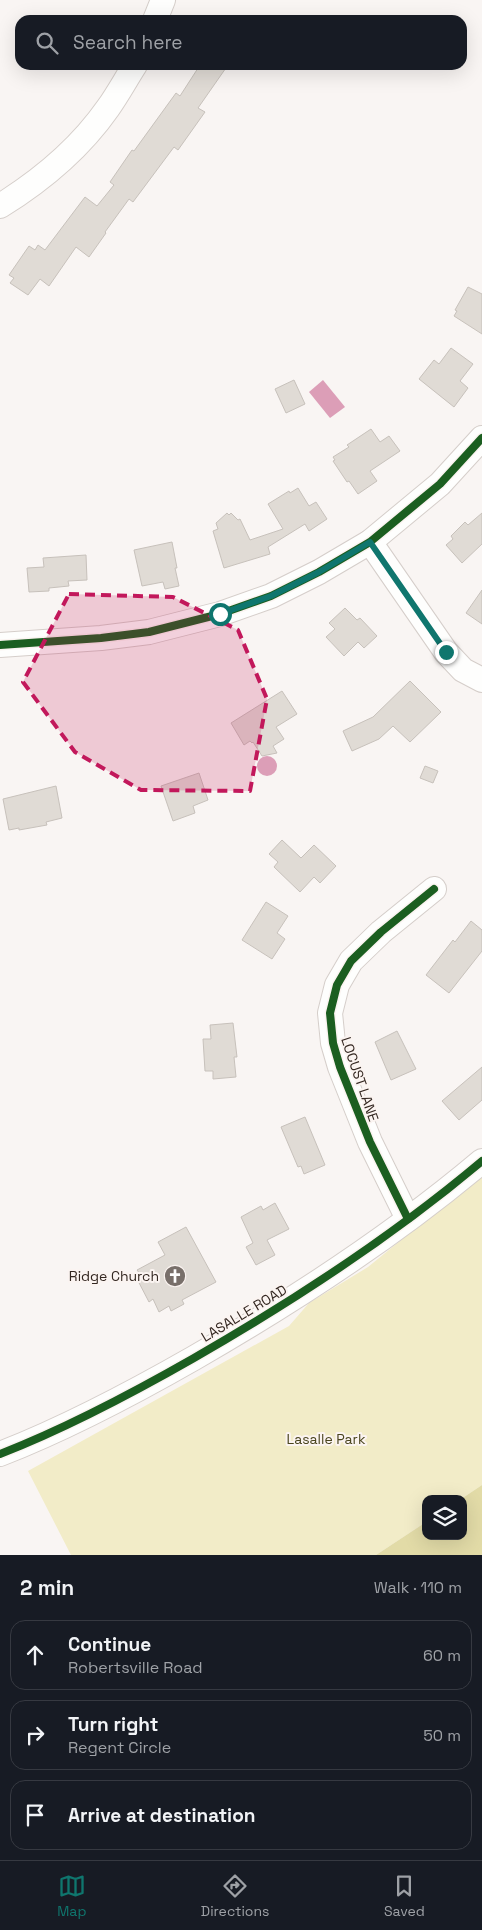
<!DOCTYPE html>
<html lang="en">
<head>
<meta charset="utf-8">
<style>
  body { margin:0; font-family:"Space Grotesk",sans-serif; background:#20242c; color:#f1f3f6 }
  .controls { position:absolute; right:15px; bottom:15px; display:grid; overflow:hidden; border-radius:10px; box-shadow:0 5px 20px #0002 }
  .controls button { width:45px; height:45px; display:grid; place-items:center; padding:0; border:0; border-bottom:1px solid #363941; background:#171b24; color:#f1f3f6; font:25px sans-serif }
  .stop { position:absolute; width:15px; height:15px; margin:-11px; border:4px solid #0f766e; border-radius:50%; background:#fff }
  .stop.end { background:#0f766e; border-color:#fff; box-shadow:0 1px 5px #0008 }
  .list { margin:0; padding:0; list-style:none }
  h2 { display:flex; justify-content:space-between; align-items:center; height:65px; margin:0; padding:0 20px; font-size:21px }
  h2 small { font-size:16px; font-weight:400; color:#9ea1a6 }
  .list li { display:grid; grid-template-columns:32px 1fr auto; gap:15px; align-items:center; box-sizing:border-box; height:70px; margin:0 10px 10px; padding:0 10px; border:1px solid #363941; border-radius:15px }
  .list b { display:block; font-size:19px; white-space:nowrap }
  .list p { margin:0; font-size:16px; white-space:nowrap; color:#9ea1a6 }
  .list em { font-size:16px; font-style:normal; color:#9ea1a6 }
  .icon { flex:none; width:28px; height:28px; fill:none; stroke:currentColor; stroke-width:2; stroke-linecap:round; stroke-linejoin:round }
  .map { position:relative; flex:none; width:482px; height:1555px; overflow:hidden }
  .search { position:absolute; background:#171b24; box-shadow:0 5px 20px #0002; left:15px; right:15px; top:15px; height:55px; display:flex; align-items:center; gap:12px; box-sizing:border-box; padding:0 18px; border-radius:15px; color:#9ea1a6; font-size:19px }
  .sheet { height:305px; background:#171b24 }
  nav { display:flex; justify-content:space-around; align-items:center; box-sizing:border-box; height:70px; border-top:1px solid #363941; background:#171b24; font-size:14px; color:#9ea1a6 }
  nav a { display:grid; justify-items:center; gap:2px }
  nav .on { color:#0f766e }
  .map>svg:first-child { display:block }
  .green { fill:#f2ecc8 }
  .forest { fill:#e2dba7 }
  .water { fill:#dc9eb7 }
  .building { fill:#e0dbd5; stroke:#c7c1bb }
  .lines { fill:none; stroke-linecap:round; stroke-linejoin:round }
  .minor-casing { stroke:#d5ceca; stroke-width:26 }
  .minor { stroke:#fefefd; stroke-width:24 }
  .cycleway-casing { stroke:#fbf4f1; stroke-width:11 }
  .cycleway { stroke:#1b5e20; stroke-width:8 }
  .route { stroke:#0f766e; stroke-width:6 }
  .marked { fill:#c2185b; fill-opacity:0.2; stroke:#c2185b; stroke-width:4; stroke-dasharray:10 6; stroke-linejoin:round }
  .labels { text-anchor:middle; dominant-baseline:central; stroke-width:4; stroke-linejoin:round; paint-order:stroke }
  .street-label { font-size:14px; fill:#332721; stroke:#fbf4f1 }
  .poi-label { font-size:14px; fill:#332721; stroke:#fbf4f1; text-anchor:end }
  .park-label { font-size:14px; fill:#4a451e; stroke:#fbf4f1 }
</style>
</head>
<body>
<div class="map">
<svg width="482" height="1555" viewBox="0 0 482 1555">
  <rect width="100%" height="100%" fill="#f9f5f3"/>
  <polygon class="green" points="482,1174 482,1485 461,1499 426,1499 426,1522 376,1555 71,1555 28,1471 289,1326 309,1303 368,1267"/>
  <polygon class="forest" points="482,1485 482,1555 376,1555 426,1522 426,1536 463,1536 463,1499 461,1499"/>
  <g class="water">
    <polygon points="323,380 345,407 330,418 309,392"/>
    <circle cx="267" cy="766" r="10"/>
  </g>
  <g class="building">
    <polygon points="200,65 228,65 198,108 205,112 178,150 174,147 133,202 129,199 105,232 106,233 89,257 76,247 49,286 40,279 28,295 10,283 14,278 9,275 29,246 35,250 38,245 45,250 85,197 97,206 114,185 110,182 132,150 134,151 176,93 180,96"/>
    <polygon points="468,287 482,294 482,334 454,316 457,311 455,310"/>
    <polygon points="451,348 473,364 460,381 468,388 454,407 419,379 434,360 439,364"/>
    <polygon points="294,380 305,404 286,413 275,389"/>
    <polygon points="371,429 380,442 389,436 400,451 370,471 377,481 358,494 349,481 347,482 333,461 335,460 333,457 349,447 347,445"/>
    <polygon points="298,488 309,506 316,502 327,519 309,531 305,524 268,547 270,554 224,568 213,531 218,529 216,523 227,513 229,515 231,513 238,520 240,519 250,540 283,529 268,504 289,491 290,493"/>
    <polygon points="482,513 482,544 462,563 446,545 453,539 451,536 465,522 468,525"/>
    <polygon points="172,542 177,568 175,568 179,586 165,589 163,582 142,586 134,550"/>
    <polygon points="86,555 87,580 68,581 69,586 49,588 49,591 29,592 27,568 44,567 43,558"/>
    <polygon points="482,590 482,624 466,613"/>
    <polygon points="345,608 357,620 360,618 377,636 364,648 358,642 344,656 326,637 335,629 329,623"/>
    <polygon points="410,681 441,712 410,742 393,726 379,739 352,751 343,731 373,717"/>
    <polygon points="282,691 297,714 276,727 284,739 273,746 277,753 262,756 253,742 252,743 250,741 244,745 231,723"/>
    <polygon points="425,766 438,771 433,783 420,778"/>
    <polygon points="199,773 208,800 193,806 195,813 173,821 161,786"/>
    <polygon points="56,786 62,818 46,822 47,825 19,830 19,828 9,830 3,799"/>
    <polygon points="282,840 301,858 314,845 336,866 320,883 314,877 300,892 274,867 278,862 269,854"/>
    <polygon points="266,902 288,916 277,933 285,939 272,959 242,940"/>
    <polygon points="471,921 482,930 482,951 449,993 426,975 453,940 455,942"/>
    <polygon points="233,1023 237,1057 234,1057 236,1077 213,1079 213,1071 205,1071 203,1039 211,1039 210,1025"/>
    <polygon points="397,1031 416,1069 391,1080 375,1042"/>
    <polygon points="482,1067 482,1100 459,1120 442,1101"/>
    <polygon points="305,1117 325,1165 304,1174 301,1166 298,1167 281,1127"/>
    <polygon points="275,1203 289,1229 267,1240 275,1255 256,1265 246,1247 253,1243 241,1217 261,1206 263,1210"/>
    <polygon points="186,1227 216,1282 182,1300 184,1304 171,1311 169,1306 159,1312 153,1299 149,1302 136,1277 140,1274 137,1270 165,1255 158,1242"/>
  </g>
  <g class="lines">
    <g class="minor-casing">
      <g id="minor">
        <polyline points="155,20 163,0"/>
        <path d="M0 206C42 180 80 148 108 108 118 94 126 79 135 65"/>
        <polyline points="370,542 446,652 463,670 482,680"/>
        <polyline points="0,645 101,638 149,632 220,614 271,596 319,572 370,542 440,484 482,438"/>
        <polyline points="408,1219 370,1142 340,1067 333,1043 330,1013 337,985 351,961 381,932 434,889"/>
        <path d="M0 1454C67 1428 131 1394 194 1358 295 1300 393 1236 482 1161"/>
      </g>
    </g>
    <use href="#minor" class="minor"/>
    <g class="cycleway-casing">
      <g id="cycleway">
        <polyline points="0,645 101,638 149,632 220,614 271,596 319,572 370,542 440,484 482,438"/>
        <polyline points="408,1219 370,1142 340,1067 333,1043 330,1013 337,985 351,961 381,932 434,889"/>
        <path d="M0 1454C67 1428 131 1394 194 1358 295 1300 393 1236 482 1161"/>
      </g>
    </g>
    <use href="#cycleway" class="cycleway"/>
  </g>
  <g class="lines">
    <polyline class="route" points="220,614 271,596 319,572 370,542 446,652"/>
  </g>
  <path class="marked" d="M69 594 173 597 238 630 267 699 250 791 141 790 75 752 23 682Z"/>
  <defs>
    <g id="church-disc" transform="scale(1.125)"><circle r="9.5" fill="#786f6a" stroke="#fbf4f1"/><path d="M-1.2-6h2.4v3.5h3.3v2.4h-3.3V6h-2.4V-.1h-3.3v-2.4h3.3Z" fill="#fff"/></g>
  </defs>
  <g fill-rule="evenodd">
    <use href="#church-disc" x="175" y="1276"/>
  </g>
  <g class="labels">
    <g class="street-label">
      <text transform="translate(360 1079) rotate(71)">LOCUST LANE</text>
      <text transform="translate(244 1313) rotate(-31)">LASALLE ROAD</text>
    </g>
    <g class="poi-label">
      <text x="159" y="1276">Ridge Church</text>
    </g>
    <g class="park-label">
      <text x="326" y="1439">Lasalle Park</text>
    </g>
  </g>
</svg>
<div class="controls">
<button><svg class="icon" aria-label="layers" viewBox="0 0 24 24"><path d="M12 4l9 5-9 5-9-5zM3 14l9 5 9-5"/></svg></button>
</div>
<div class="stop" style="left:220px;top:614px"></div>
<div class="stop end" style="left:446px;top:652px"></div>
<div class="search"><svg class="icon" aria-label="search" viewBox="0 0 24 24"><circle cx="10" cy="10" r="6"/><path d="M15 15l6 6"/></svg>Search here</div>
</div>
<section class="sheet">
<h2>2 min<small>Walk · 110 m</small></h2>
<ul class="list">
<li><svg class="icon" aria-label="ahead" viewBox="0 0 24 24"><path d="M12 20V5M6 11l6-6 6 6"/></svg><div><b>Continue</b><p>Robertsville Road</p></div><em>60 m</em></li>
<li><svg class="icon" aria-label="right" viewBox="0 0 24 24"><path d="M7 20v-9h11M14 6l5 5-5 5"/></svg><div><b>Turn right</b><p>Regent Circle</p></div><em>50 m</em></li>
<li><svg class="icon" aria-label="arrive" viewBox="0 0 24 24"><path d="M6 21V4h12l-3 4 3 4H6"/></svg><div><b>Arrive at destination</b></div></li>
</ul>
</section>
<nav>
<a class="on"><svg class="icon" aria-label="map" viewBox="0 0 24 24"><path d="M3 6l6-2 6 2 6-2v14l-6 2-6-2-6 2zM9 4v14M15 6v14"/></svg>Map</a>
<a><svg class="icon" aria-label="directions" viewBox="0 0 24 24"><path d="M12 3l9 9-9 9-9-9zM9 14v-3h6M13 9l2 2-2 2"/></svg>Directions</a>
<a><svg class="icon" aria-label="saved" viewBox="0 0 24 24"><path d="M7 4h10v16l-5-4-5 4z"/></svg>Saved</a>
</nav>
</body>
</html>
